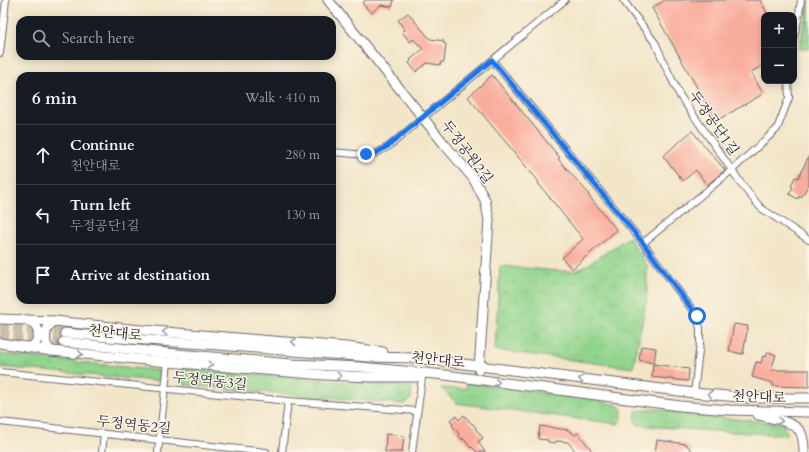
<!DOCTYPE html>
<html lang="en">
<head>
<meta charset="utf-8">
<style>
  body { margin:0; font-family:Cardo,"Noto Serif KR",serif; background:#20242c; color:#f1f3f6 }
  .controls { position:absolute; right:12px; top:12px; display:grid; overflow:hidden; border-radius:8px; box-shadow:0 2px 10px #0003 }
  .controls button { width:36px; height:36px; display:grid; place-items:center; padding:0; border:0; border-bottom:1px solid #363941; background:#171b24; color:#f1f3f6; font:20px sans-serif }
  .stop { position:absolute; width:12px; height:12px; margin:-9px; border:3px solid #1a73e8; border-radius:50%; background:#fff }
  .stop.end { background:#1a73e8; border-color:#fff; box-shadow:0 1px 4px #0008 }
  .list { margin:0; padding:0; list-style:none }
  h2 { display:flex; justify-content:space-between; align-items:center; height:52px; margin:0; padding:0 16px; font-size:17px }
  h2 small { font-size:13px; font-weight:400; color:#9ea1a6 }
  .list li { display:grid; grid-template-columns:26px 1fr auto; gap:12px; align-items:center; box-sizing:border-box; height:60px; padding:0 16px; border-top:1px solid #363941 }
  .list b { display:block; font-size:15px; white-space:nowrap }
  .list p { margin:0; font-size:13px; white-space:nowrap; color:#9ea1a6 }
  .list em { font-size:13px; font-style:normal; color:#9ea1a6 }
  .icon { flex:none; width:22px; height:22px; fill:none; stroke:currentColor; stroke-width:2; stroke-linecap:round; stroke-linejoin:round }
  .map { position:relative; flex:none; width:809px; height:452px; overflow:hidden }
  .search { position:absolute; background:#171b24; box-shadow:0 2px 10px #0003; left:16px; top:16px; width:320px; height:44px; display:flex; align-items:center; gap:10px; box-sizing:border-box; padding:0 14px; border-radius:12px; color:#9ea1a6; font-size:15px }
  .panel { position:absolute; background:#171b24; box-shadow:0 2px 10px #0003; left:16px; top:72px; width:320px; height:232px; border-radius:12px }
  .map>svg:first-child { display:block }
  .grass { fill:url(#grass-tufts); stroke:#5a7b64 }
  .park { fill:url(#park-crowns); stroke:#5a7b64 }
  .building { fill:#f9ad9d }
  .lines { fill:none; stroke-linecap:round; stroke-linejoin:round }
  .secondary-tunnel { stroke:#c8beac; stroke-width:9; stroke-dasharray:9 4.5; stroke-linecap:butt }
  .street-casing { stroke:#6b666c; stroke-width:8 }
  .secondary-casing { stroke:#6b666c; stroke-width:11 }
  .street { stroke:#fff; stroke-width:6 }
  .secondary { stroke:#fff; stroke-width:9 }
  .oneway { stroke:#9c9ca7 }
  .route { stroke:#1a73e8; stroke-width:5 }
  .labels { text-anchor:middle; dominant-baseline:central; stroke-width:3; stroke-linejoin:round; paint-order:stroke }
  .street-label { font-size:14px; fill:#22223b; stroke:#fcf5e5 }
</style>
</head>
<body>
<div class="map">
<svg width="809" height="452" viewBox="0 0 809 452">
  <defs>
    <pattern id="grass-tufts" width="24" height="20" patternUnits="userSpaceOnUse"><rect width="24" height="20" fill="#91d48d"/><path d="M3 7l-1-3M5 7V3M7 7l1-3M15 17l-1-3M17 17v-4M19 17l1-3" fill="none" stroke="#7db67b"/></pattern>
    <pattern id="park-crowns" width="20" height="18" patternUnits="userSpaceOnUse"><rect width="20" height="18" fill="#91d48d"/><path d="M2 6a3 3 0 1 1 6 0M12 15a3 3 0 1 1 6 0" fill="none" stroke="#7db67b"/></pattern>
  </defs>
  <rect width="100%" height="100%" fill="#fcf5e5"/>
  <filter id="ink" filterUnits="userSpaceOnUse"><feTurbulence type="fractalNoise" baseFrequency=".025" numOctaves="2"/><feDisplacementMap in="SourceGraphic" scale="8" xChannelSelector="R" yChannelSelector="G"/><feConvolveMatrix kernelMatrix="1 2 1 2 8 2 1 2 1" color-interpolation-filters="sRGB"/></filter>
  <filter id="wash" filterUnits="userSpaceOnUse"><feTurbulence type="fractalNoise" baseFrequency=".012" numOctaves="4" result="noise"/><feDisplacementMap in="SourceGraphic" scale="16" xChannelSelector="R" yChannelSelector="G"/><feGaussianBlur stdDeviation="0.9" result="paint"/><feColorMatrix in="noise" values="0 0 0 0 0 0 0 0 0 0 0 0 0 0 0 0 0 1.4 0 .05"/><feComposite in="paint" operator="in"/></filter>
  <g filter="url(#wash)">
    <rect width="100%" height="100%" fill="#f2e5c8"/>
    <g class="grass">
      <polygon points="0,354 163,371 162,378 156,381 0,367"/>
      <polygon points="185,369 412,387 411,399 404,404 185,385 180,380 182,371"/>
      <polygon points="467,383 593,399 617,405 622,409 622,418 618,424 456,403 441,388 465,389"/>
      <polygon points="657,409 698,416 781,423 788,433 786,435 695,430 638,425 635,420 636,411"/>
    </g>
    <g class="park">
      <polygon points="809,0 809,49 799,49"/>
      <polygon points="629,237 647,265 647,297 633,368 495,350 500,266 559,271 576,271 589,264"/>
    </g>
    <g id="blocks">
      <g class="building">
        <polygon points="366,0 394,0 392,7 381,5 371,13 362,3"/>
        <polygon points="665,0 760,0 768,15 764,15 764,65 751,72 763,94 716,121 652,8"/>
        <polygon points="408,13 430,39 444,41 443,43 446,44 444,62 441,62 440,65 427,63 416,72 409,63 411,61 410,60 423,49 413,39 410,42 402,32 405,30 398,20"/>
        <polygon points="492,75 560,158 558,159 589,194 588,195 617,230 572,269 562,258 583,239 538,183 539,182 468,97"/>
        <polygon points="692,131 725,170 707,185 696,170 683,181 663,156"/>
        <polygon points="809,156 809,184 801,198 799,196 798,199 789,194 793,187 791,186 795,177 798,178"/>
        <polygon points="734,324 748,326 743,354 729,351"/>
        <polygon points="641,346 656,348 654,363 639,360"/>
        <polygon points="768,352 776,355 771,370 809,370 809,387 773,386 773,383 752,377 756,362 761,363 763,356 766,357"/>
        <polygon points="653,364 689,369 688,381 652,377"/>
        <polygon points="464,415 472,424 473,424 476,428 475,428 483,438 478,442 485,452 477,452 472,447 471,448 463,438 462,440 458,435 459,434 452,425 453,424 450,420 456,416 459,420"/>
        <polygon points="540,426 568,430 575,435 578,433 593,452 576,452 568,442 556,441 555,443 548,442 548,440 538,439"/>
        <polygon points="386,434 404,436 402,452 385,452"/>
        <polygon points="657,440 686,444 693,452 655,452"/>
      </g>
    </g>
  </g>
  <g filter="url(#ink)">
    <use href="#blocks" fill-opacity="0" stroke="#6b666c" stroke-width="1"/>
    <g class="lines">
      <g class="secondary-tunnel">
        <polyline points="0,326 65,333"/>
        <polyline points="0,335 63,342"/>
      </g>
      <g class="street-casing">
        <g id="street">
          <polyline points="623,0 656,44 664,63 680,96 745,189 761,208 809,240"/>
          <polyline points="794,36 798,20 801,0"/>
          <polyline points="0,53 6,0"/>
          <polyline points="493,61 643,243 697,316 700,329 700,343 694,393"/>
          <polyline points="332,152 366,155 376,153 388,147 565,0"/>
          <polyline points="643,243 732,170 777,129 789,98 788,81"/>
          <polyline points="0,372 288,401 417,411"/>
          <polyline points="0,422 266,452"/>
          <polyline points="102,452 104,434"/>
          <polyline points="158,452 168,362"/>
          <polyline points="282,452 288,401"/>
          <polyline points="412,452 422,378"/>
        </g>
      </g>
      <g class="secondary-casing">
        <g id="secondary">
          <polyline points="328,0 445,145 473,178 485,200 489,220 479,370"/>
          <polyline points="0,319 54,321 130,329 346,347 383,352"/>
          <path d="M28 320C31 322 34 324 36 326 41 334 37 346 29 347"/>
          <polyline points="65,333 131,339 219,345 368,357 416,358 694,393 750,398 809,398"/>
          <polyline points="63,342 166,353 292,364 361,367 445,375 680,406 729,410 809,412"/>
          <polyline points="0,343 52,351 168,362 324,375 371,377 416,377"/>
          <path d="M52 351 47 347C44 336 45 328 54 321"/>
          <path d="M758 415C770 418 795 421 801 433 803 438 804 446 804 452"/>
        </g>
      </g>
      <use href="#street" class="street"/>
      <use href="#secondary" class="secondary"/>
    </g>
    <defs><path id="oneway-chevron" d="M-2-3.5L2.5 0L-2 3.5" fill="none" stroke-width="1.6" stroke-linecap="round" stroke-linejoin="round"/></defs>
    <g class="oneway">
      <use href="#oneway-chevron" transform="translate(165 332) rotate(-175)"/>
      <use href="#oneway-chevron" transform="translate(294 342) rotate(-175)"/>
      <use href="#oneway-chevron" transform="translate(80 354) rotate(5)"/>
      <use href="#oneway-chevron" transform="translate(210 365) rotate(5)"/>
      <use href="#oneway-chevron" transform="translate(339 376) rotate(3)"/>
      <use href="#oneway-chevron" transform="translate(581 379) rotate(-173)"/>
      <use href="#oneway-chevron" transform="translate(497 382) rotate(8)"/>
      <use href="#oneway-chevron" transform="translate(710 394) rotate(-174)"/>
      <use href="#oneway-chevron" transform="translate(780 421) rotate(16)"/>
    </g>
  </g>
  <g class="lines" filter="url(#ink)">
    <polyline class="route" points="366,154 376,153 388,146 492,60 643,243 697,316"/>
  </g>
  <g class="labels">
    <g class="street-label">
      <text transform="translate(714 123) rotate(55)">두정공단1길</text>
      <text transform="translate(467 152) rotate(53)">두정공원2길</text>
      <text transform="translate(115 333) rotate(6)">천안대로</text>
      <text transform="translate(438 360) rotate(6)">천안대로</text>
      <text transform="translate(210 381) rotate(6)">두정역동3길</text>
      <text transform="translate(759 397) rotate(2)">천안대로</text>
      <text transform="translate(134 425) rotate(6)">두정역동2길</text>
    </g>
  </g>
</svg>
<div class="controls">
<button>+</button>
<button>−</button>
</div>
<div class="stop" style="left:697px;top:316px"></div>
<div class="stop end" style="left:366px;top:154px"></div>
<div class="search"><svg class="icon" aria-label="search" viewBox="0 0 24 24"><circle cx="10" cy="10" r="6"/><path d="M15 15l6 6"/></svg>Search here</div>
<section class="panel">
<h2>6 min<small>Walk · 410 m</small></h2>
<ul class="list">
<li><svg class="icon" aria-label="ahead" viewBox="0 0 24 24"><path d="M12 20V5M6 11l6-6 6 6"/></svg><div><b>Continue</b><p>천안대로</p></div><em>280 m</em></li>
<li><svg class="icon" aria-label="left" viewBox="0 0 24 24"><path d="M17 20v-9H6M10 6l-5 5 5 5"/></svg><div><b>Turn left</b><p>두정공단1길</p></div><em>130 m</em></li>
<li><svg class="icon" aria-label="arrive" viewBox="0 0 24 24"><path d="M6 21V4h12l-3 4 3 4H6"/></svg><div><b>Arrive at destination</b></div></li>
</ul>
</section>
</div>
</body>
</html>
